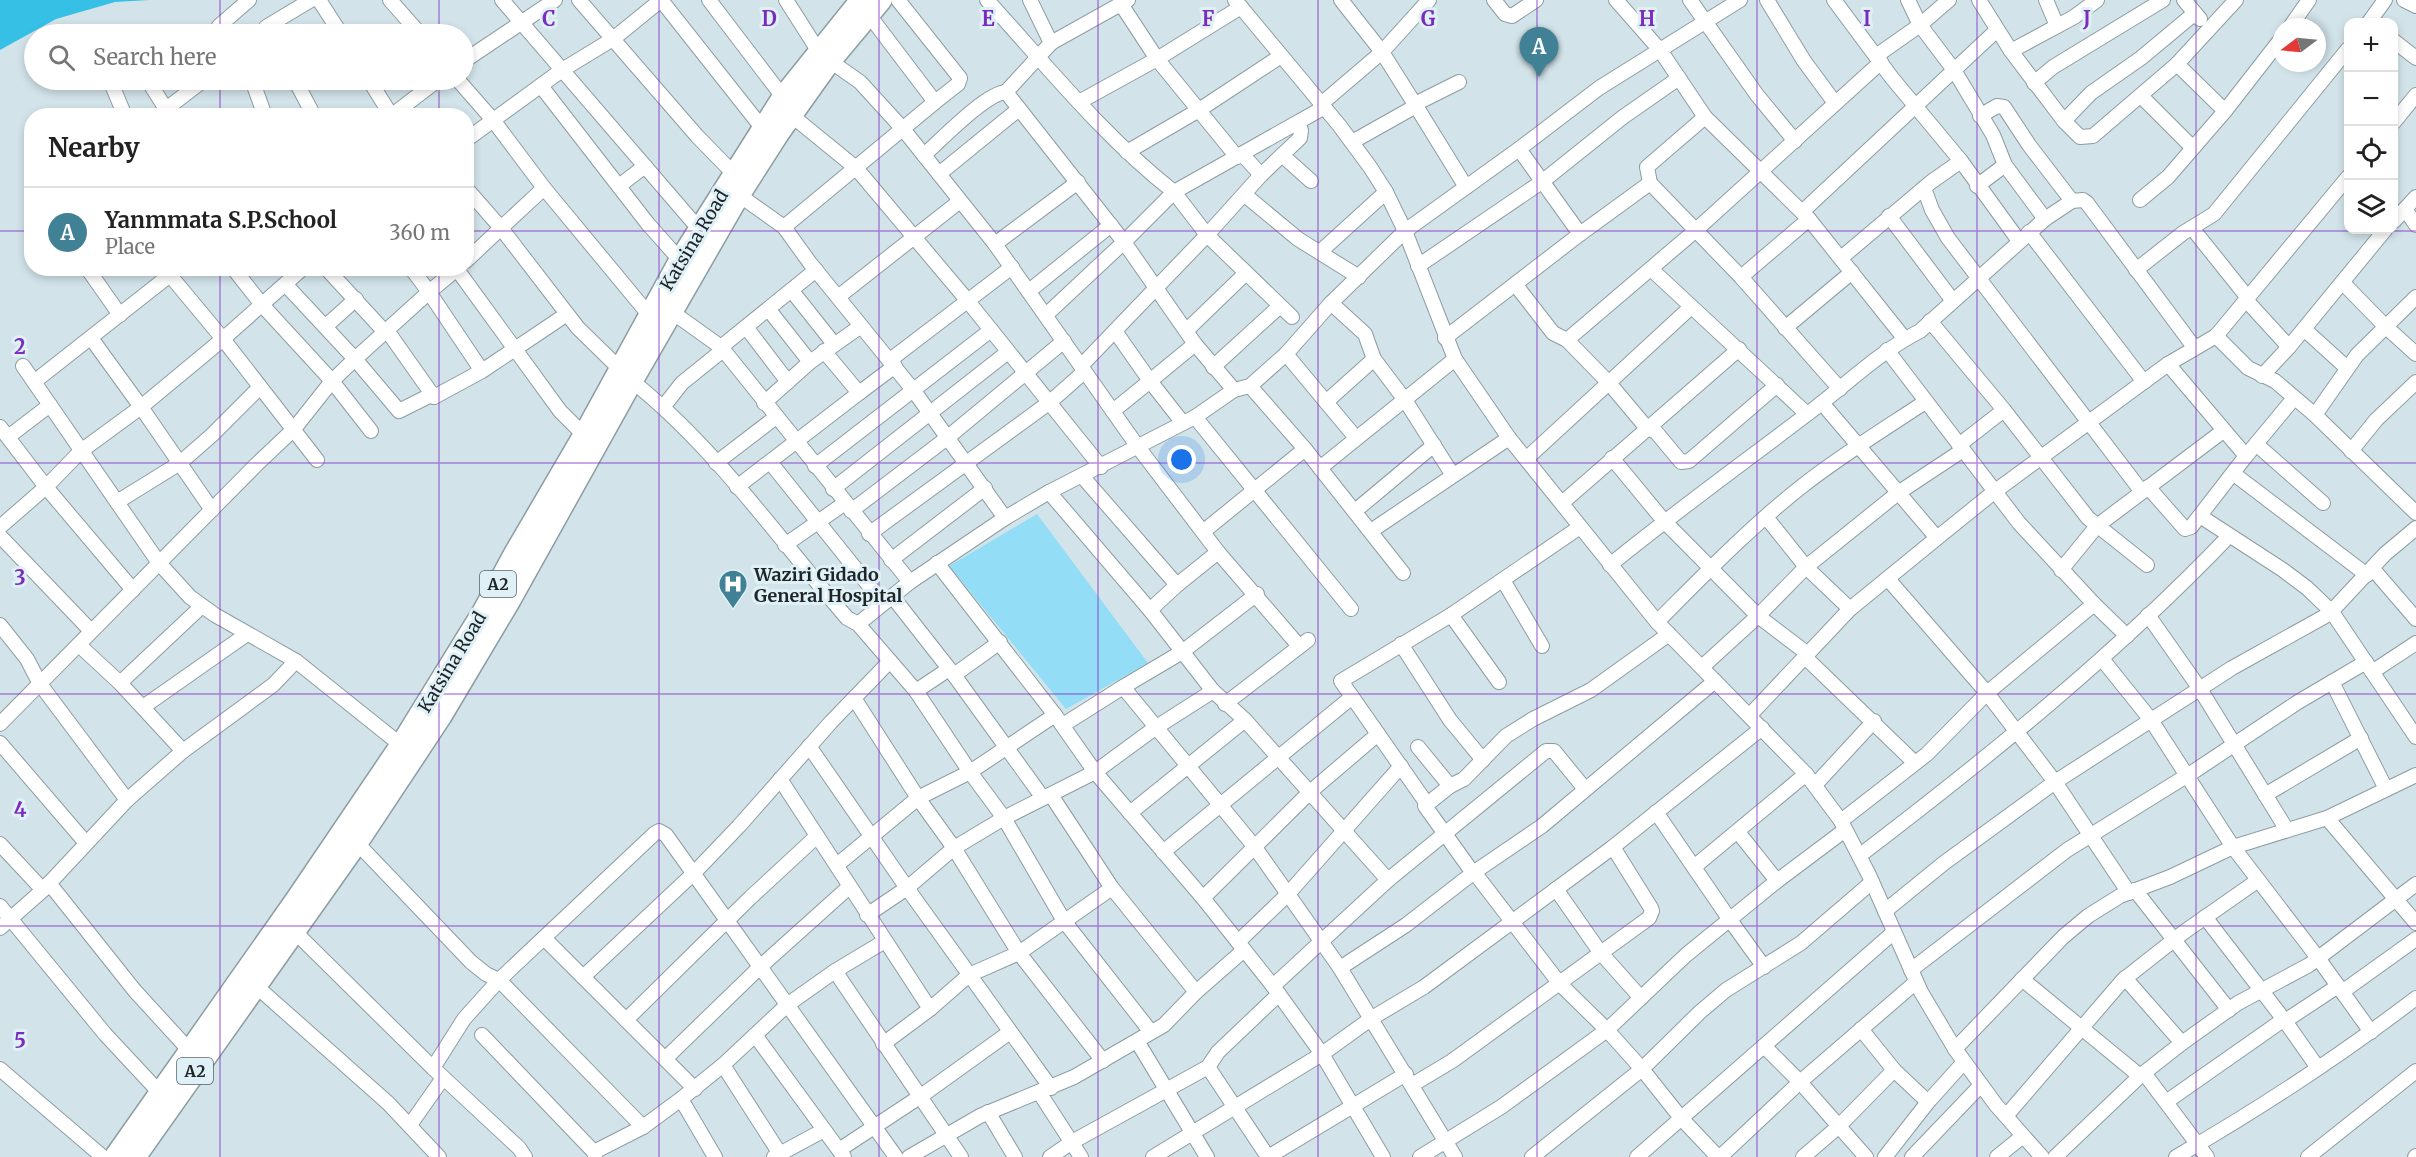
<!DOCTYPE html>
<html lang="en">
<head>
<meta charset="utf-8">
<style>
  body { margin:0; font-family:Merriweather,serif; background:#f2f2f2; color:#222 }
  .controls { position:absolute; right:18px; top:18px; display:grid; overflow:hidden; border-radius:12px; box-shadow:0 3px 9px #0003 }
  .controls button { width:54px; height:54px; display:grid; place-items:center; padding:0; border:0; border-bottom:2px solid #e0e0e0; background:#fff; color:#222; font:30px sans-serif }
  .compass { position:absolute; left:2272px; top:18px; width:54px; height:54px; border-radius:50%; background:#fff; box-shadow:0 3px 9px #0003; rotate:254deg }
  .you { position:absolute; left:1182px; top:460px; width:21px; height:21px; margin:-15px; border:4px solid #fff; border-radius:50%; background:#1a73e8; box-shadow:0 0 0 9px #1a73e833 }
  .badge { display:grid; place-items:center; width:39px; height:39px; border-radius:50%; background:#418195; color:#fff; font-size:20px; font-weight:700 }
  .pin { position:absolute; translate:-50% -50px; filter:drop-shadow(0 2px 3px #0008) }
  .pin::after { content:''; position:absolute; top:32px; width:21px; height:18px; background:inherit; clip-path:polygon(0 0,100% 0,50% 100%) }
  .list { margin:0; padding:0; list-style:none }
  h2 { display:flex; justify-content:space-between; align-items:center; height:78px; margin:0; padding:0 24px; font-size:26px }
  h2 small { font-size:20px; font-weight:400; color:#767676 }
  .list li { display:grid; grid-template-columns:39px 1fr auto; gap:18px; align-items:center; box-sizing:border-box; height:90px; padding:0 24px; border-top:2px solid #e0e0e0 }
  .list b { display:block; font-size:22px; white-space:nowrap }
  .list p { margin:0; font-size:20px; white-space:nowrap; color:#767676 }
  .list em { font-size:20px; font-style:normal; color:#767676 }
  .icon { flex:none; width:33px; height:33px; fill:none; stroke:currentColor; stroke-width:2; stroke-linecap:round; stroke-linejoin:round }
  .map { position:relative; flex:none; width:2416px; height:1157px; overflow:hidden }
  .search { position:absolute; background:#fff; box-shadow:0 3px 9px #0003; left:24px; top:24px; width:450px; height:66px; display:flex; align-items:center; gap:15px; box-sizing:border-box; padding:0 21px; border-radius:33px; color:#767676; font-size:22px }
  .panel { position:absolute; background:#fff; box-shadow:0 3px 9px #0003; left:24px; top:108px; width:450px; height:168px; border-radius:24px }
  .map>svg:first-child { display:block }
  .green { fill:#94ddf6 }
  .water { fill:#37c0e6 }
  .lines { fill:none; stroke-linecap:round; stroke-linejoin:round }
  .minor-casing { stroke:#8c9da2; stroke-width:16 }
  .highway-casing { stroke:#8c9da2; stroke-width:24 }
  .minor { stroke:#fff; stroke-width:14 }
  .highway { stroke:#fff; stroke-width:21 }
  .grid { fill:none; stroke:#7b2cbf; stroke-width:1.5; stroke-opacity:0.55 }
  .labels { text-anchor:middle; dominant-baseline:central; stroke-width:6; stroke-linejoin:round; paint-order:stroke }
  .shield { fill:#dff1f7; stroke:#586265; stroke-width:1.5 }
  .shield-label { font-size:16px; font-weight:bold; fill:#1e2427 }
  .street-label { font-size:18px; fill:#1e2427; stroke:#dff1f7 }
  .poi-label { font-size:18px; font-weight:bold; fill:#1e2427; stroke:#dff1f7; text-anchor:start }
  .grid-label { font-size:20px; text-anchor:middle; font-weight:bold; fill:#7b2cbf; stroke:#dff1f7; stroke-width:6; stroke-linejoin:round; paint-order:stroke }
</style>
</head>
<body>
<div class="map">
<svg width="2416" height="1157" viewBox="0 0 2416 1157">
  <rect width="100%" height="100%" fill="#d2e4ea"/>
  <polygon class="green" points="1037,514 1148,663 1066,709 949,566"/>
  <polygon class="water" points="0,0 150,0 115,2 56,19 0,50"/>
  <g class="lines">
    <g class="minor-casing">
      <g id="minor">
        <polyline points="319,0 341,34"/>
        <polyline points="390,0 420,34"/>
        <polyline points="502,0 699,229"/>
        <polyline points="579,0 697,136 734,174"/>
        <polyline points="709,0 783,97"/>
        <polyline points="786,0 819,52"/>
        <path d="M987 0C1047 66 1104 137 1174 192L1124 242 1195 344 1150 381 1115 331"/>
        <polyline points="1030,0 1051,43 1006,92 1124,242 1046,315"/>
        <polyline points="1235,0 1339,125 1370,167 1386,192 1405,231 1455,359 1509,438 1657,622 1806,774 1841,821 1869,875 1921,992 1955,1049 1996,1105 2042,1157"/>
        <polyline points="1494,0 1505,14 1512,16 1536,0"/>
        <polyline points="1616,0 1660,50 1705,117 1809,219 1904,338"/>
        <polyline points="1690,0 1757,95 1795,141"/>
        <polyline points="1767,0 1804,61 1835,103"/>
        <polyline points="1834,0 1892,78 1961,161 2019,241"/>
        <polyline points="1908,0 1920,25 1954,70 1993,135 2005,165 2045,219"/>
        <polyline points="1979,0 2011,51 2064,121 2080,137 2093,136 2177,64 2236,0"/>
        <polyline points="2046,0 2057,26"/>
        <polyline points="2184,0 2200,19"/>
        <polyline points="2404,0 2416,6"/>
        <polyline points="1121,4 1157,59 1237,157"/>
        <polyline points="869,15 935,102 958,84 960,78 898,0"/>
        <polyline points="2369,22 2385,0"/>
        <polyline points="266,27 311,0"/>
        <polyline points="2290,27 2309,0"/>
        <polyline points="221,34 219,26 249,0"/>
        <polyline points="2394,41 2416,58"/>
        <polyline points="1051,43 1128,0"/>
        <polyline points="2011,51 2074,17 2097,0"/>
        <polyline points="1876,56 1920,25 1949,0"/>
        <polyline points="464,61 555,0"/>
        <polyline points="830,61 860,82 903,129 995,244 1138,447 1218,552 1177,585"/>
        <polyline points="2177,64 2225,111"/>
        <polyline points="116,80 112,85 125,116"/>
        <polyline points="156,80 152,87 166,109 204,80"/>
        <polyline points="252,80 265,116"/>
        <polyline points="295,80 314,116"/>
        <polyline points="369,80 391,115"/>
        <polyline points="458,80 493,120 544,188"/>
        <polyline points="2034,83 2053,67 2163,0"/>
        <polyline points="541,86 648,224 680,260"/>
        <polyline points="2141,96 2193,148"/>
        <polyline points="1079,102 1157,59 1241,7"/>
        <polyline points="1415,104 1459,82"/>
        <polyline points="1320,105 1382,52 1341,0"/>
        <polyline points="1416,106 1466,187"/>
        <polyline points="791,115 856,168 967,300 1101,467"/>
        <polyline points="391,116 438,80"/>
        <polyline points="1980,116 1997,106 2004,107 2029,145 2072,201"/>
        <polyline points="1705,117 1647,167 1650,183 1741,277 1840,389"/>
        <polyline points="2064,121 2091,93 2141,58 2195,13"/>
        <polyline points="2394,122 2416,95"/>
        <path d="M1295 124 1301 130 1300 138 1261 175 1207 235 1174 192C1224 164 1273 136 1323 108"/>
        <polyline points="466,140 562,70 613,39 661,0 763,129"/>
        <polyline points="1352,142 1416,106 1382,52 1429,0"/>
        <polyline points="1519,149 1580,234"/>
        <polyline points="1127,152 1199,110 1281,56"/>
        <polyline points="1242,154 1261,175"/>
        <path d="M924 155C941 140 986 93 1006 92"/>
        <polyline points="1282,155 1311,181"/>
        <polyline points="939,174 1019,109"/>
        <polyline points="619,186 645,166"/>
        <polyline points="1977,186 2005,165"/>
        <polyline points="466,188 501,228 544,188 650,316"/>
        <polyline points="1924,188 1932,210 1948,238 2142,492"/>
        <polyline points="739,195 784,227 810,263 914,391 1005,518"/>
        <polyline points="1245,195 1298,239 1359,277"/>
        <polyline points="2140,200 2168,177 2225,111 2281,39"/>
        <polyline points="2405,209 2416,225"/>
        <polyline points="1802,212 1997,30"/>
        <polyline points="1889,216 1953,301"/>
        <polyline points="2394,221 2416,197"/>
        <polyline points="784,227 935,102"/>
        <polyline points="2192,228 2248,298"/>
        <polyline points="2029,232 2144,382"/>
        <polyline points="995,244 1078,182"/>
        <polyline points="1320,252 1386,192"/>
        <polyline points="1841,258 1931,182 1961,161"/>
        <polyline points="466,261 501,228 578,328 620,369"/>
        <polyline points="1418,266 1543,181 1623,117 1679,78"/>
        <polyline points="87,268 120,315"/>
        <polyline points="164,268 223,339 317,460"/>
        <polyline points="326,268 384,331"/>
        <polyline points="411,268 429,292 458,268"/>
        <polyline points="456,268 560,411 584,435"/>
        <polyline points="1651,269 1807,414"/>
        <polyline points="2136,270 2183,233 2214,214 2348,49"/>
        <polyline points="1741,277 1809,219"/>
        <polyline points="2343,283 2385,326 2416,354"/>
        <polyline points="1515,284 1553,333 1567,340"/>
        <polyline points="286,285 355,359 332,381 371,431"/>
        <polyline points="792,291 834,344"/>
        <polyline points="1029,291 1111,225"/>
        <polyline points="838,297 960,201"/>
        <polyline points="2246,300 2289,347"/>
        <polyline points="1331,303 1365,334 1374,359 1405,400 1452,474"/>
        <polyline points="769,310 810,362"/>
        <polyline points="672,312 721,347 910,582"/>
        <polyline points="1930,321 2004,410 2088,518 2147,565"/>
        <polyline points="326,326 356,299"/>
        <polyline points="746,327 788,382"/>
        <polyline points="1785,328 1852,272"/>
        <polyline points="386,329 434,397"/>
        <polyline points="2304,329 2347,368"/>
        <polyline points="1187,330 1246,273"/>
        <polyline points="2216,336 2248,368 2275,381 2315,415 2416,513"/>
        <polyline points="91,338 141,407 212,510"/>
        <polyline points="1445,338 1580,234 1650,183"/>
        <polyline points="1195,344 1234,390"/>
        <polyline points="721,347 816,270"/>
        <polyline points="1887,350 2019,523 2094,604 2127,636"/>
        <polyline points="824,351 859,393 895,366"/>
        <polyline points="1286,354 1356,438"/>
        <polyline points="890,360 1012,267"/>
        <polyline points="2168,364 2246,456"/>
        <polyline points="23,366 159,563 190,597 215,615 296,661 401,745"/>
        <polyline points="1081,366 1207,235 1292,317"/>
        <polyline points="1213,367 1280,306"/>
        <polyline points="482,371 434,397 431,395 399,411 355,359 429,292 482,371 567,314"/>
        <polyline points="2262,376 2289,347 2385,230"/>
        <path d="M632 381C715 447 778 538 847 618L858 624 916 691 970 772 1055 715 1095 772 1203 898 1273 986 1322 1054 1383 1157"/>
        <polyline points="34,382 170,275"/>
        <polyline points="1777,385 1689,461 1681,462 1656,432 1646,427 1609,383 1567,340 1696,230 1881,62"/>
        <polyline points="1326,402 1374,359"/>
        <polyline points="764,403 810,362 861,326"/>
        <polyline points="1822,403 1937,538"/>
        <polyline points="664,406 682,383 723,350"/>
        <polyline points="1113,411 1150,381 1183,423"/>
        <polyline points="2315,415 2357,355 2416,297"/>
        <polyline points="1195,417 1351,609"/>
        <polyline points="0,427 46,487 133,590"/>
        <polyline points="8,437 50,405"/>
        <polyline points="2256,444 2323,503"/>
        <polyline points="1959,445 2004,410"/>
        <polyline points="1305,449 1403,573"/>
        <polyline points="2351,451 2376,420 2416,382"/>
        <polyline points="1612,458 1664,521 1758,616 1808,654"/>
        <polyline points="1526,459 1691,307"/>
        <polyline points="770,462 883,603"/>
        <polyline points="716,463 776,417"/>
        <polyline points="815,466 991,330"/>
        <polyline points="1320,468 1455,359"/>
        <polyline points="2234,474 2367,575"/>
        <polyline points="737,487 859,393"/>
        <polyline points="2148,487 2185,529 2191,527 2246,456 2294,398"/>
        <polyline points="833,489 1008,352"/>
        <polyline points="1049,492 1150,610 1177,585 1082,476"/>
        <polyline points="117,502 180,463 212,435 260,387"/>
        <polyline points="1562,503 1739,349"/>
        <polyline points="851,511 947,438 1064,341"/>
        <polyline points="1355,511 1434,445"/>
        <polyline points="2200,516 2283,570 2307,588 2332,612 2416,737"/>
        <polyline points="1766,517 1806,567 1850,609"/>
        <polyline points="0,527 46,487 81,451 141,407 223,339 303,268"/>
        <polyline points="1204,531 1305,449 1250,386"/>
        <polyline points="1371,531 1509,438"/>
        <polyline points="869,534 1050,402 1084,372"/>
        <polyline points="0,536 91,631"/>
        <polyline points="785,545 845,503"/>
        <polyline points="1218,552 1299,646"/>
        <polyline points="891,560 985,488"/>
        <polyline points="937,563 1055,715"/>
        <path d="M1610 565C1675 512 1743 463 1810 412 1846 385 1879 352 1920 331L2045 219 2072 201 2083 200 2087 203 2194 347"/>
        <polyline points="2373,569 2416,619"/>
        <polyline points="2061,570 2097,526 2223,431"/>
        <polyline points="1888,579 1987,693 2055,782 2129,893"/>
        <polyline points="1503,580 1542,646"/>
        <polyline points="892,596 954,675 1043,798"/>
        <polyline points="1150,610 1213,691 1245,720 1388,880"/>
        <polyline points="1451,615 1499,682"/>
        <polyline points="2148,615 2200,689 2287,830"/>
        <path d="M1657 622C1703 576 1749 528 1801 487 1840 456 1883 430 1925 402"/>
        <polyline points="858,624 910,582 1005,518 1049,492 1195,417 1234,390 1250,386 1286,354 1331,303 1405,231 1519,149 1599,88 1740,0"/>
        <polyline points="0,625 27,659 40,684 127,800"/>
        <polyline points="1401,644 1450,720 1483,760"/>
        <polyline points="79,645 120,683 183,751"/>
        <polyline points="1805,657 1915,763"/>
        <polyline points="2102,659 2151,720 2233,847 2318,958 2371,1032"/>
        <polyline points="1702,667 1758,616 1806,567 1898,493 1963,450"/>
        <polyline points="2372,672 2416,643"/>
        <polyline points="954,675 1000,642"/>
        <polyline points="2332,682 2386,789"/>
        <polyline points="120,683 202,606"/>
        <polyline points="1123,687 1182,652 1257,594"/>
        <polyline points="916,691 949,669"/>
        <polyline points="854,698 918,798 954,848 1019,953 1103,1061"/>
        <polyline points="1225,704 1308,640"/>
        <polyline points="143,707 247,634"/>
        <polyline points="1750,715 1850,609 1937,538 1994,492 2168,364 2216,336 2348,177"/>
        <polyline points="0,724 256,465 294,429 332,381 263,306 233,268"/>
        <polyline points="1063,725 1123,687 1254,846 1340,968 1455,1157"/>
        <polyline points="0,743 86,843"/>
        <polyline points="809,746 907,888 1051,1088"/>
        <polyline points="1418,747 1450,786"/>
        <polyline points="780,779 930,1009"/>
        <polyline points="1815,785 1874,721"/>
        <polyline points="1051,795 1112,888 1196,992"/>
        <polyline points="2265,795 2361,738"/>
        <polyline points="1427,804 1341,681 1451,615 1580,527"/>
        <polyline points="1656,812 1730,920 1764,967"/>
        <polyline points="1130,813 1245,720"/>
        <polyline points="2327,818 2416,923"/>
        <polyline points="1841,821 1927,754 1987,693 2094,604"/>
        <polyline points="1738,832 1777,881"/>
        <polyline points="357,843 471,962 486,974 499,980 643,1127"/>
        <polyline points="0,844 43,890"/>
        <polyline points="1163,852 1352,697"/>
        <path d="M1859 856C1989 757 2116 654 2229 536"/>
        <polyline points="837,865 918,798 970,772 1004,818 1064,921 1151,1032"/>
        <polyline points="1694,867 1806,774"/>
        <polyline points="1474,872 1560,984 1607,1030 1642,1069 1681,1118 1718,1157"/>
        <polyline points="1473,873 1425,806 1450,786 1464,779 1506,736 1533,719 1591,690 1669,634"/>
        <polyline points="49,883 135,991 190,1051"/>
        <polyline points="1556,889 1600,952 1641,998"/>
        <polyline points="2135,890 2229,1010"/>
        <polyline points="1203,898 1310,792 1378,734"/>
        <polyline points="0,906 105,1034 160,1093"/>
        <polyline points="1885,911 1944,863 2055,782 2232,668 2329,614 2385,554 2416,528"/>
        <polyline points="867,915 907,888 954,848 1004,818 1095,772 1155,728 1213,691"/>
        <polyline points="2205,917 2285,1021 2318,1068"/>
        <polyline points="0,928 43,890 127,800 183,751 273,685 296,661"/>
        <polyline points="294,931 433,1068 519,1148 525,1157"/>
        <polyline points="544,938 695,1089"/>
        <polyline points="1238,942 1288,894 1401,766"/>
        <polyline points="1340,968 1406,925 1473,873 1542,826 1715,681"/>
        <polyline points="1911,970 2067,850 2196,770 2298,702 2366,662"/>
        <polyline points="835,971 961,1157"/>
        <polyline points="583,977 694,873 739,826 831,722 890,661"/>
        <polyline points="2125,978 2182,1043"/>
        <polyline points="2022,979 2140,1076"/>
        <polyline points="256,986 388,1103 439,1157"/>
        <polyline points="1273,986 1388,880 1546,751 1554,751 1585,789"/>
        <polyline points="2342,992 2416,939"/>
        <polyline points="626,1020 750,898 817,836"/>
        <polyline points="2285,1021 2338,986"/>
        <polyline points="1861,1029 1894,1070 1928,1102"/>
        <polyline points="482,1035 594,1152 595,1157"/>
        <polyline points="755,1035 844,1157"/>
        <polyline points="1137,1041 1207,1157"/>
        <polyline points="883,1044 930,1009 969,975 1019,953 1112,888"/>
        <polyline points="1764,1046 1800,1082 1866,1157"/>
        <polyline points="1955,1049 2063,937 2088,916 2120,896 2170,877 2233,847 2327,818 2416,775"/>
        <polyline points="665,1059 761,966 849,887"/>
        <polyline points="723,1065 782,1157"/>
        <polyline points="1208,1067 1268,1157"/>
        <polyline points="433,1068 464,1019 499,980 654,834 659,831 666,835 896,1157"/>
        <polyline points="0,1069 103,1157"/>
        <polyline points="2144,1073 2207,1157"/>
        <polyline points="1412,1085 1452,1061 1649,918 1652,911 1651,908 1613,847"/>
        <polyline points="1039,1092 1081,1157"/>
        <polyline points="681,1099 715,1157"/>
        <polyline points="2166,1102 2283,1020"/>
        <polyline points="988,1112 1015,1157"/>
        <polyline points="2006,1116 2123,980 2184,932 2257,881"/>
        <polyline points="410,1125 443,1078"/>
        <polyline points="839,1150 921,1096 1010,1032"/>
        <polyline points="594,1152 643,1127 681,1099 723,1065 787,1005 835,971 885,941"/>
        <polyline points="774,1157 824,1130"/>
        <polyline points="909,1157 980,1116 1074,1077 1164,1025 1196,992 1244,950"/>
        <polyline points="1050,1157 1072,1142 1208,1067 1218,1052 1279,994"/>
        <polyline points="1153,1157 1322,1054 1372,1018 1424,987 1613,847 1762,728"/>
        <polyline points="1268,1157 1406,1074"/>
        <polyline points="1420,1157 1501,1107 1607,1030 1686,955 1777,881 1845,830"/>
        <polyline points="1532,1157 1642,1069 1700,1012 1726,990 1801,943 1872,882"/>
        <polyline points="1637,1157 1894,932"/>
        <polyline points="1720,1157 1800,1082 1916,982"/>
        <polyline points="1803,1157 1838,1127 1894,1070"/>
        <polyline points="1885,1157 1928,1102 1964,1062"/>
        <polyline points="1912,1157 1981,1085"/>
        <polyline points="1997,1157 2023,1136"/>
        <polyline points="2055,1157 2140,1076 2182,1043 2238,1003 2309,965 2416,884"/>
        <path d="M2176 1157C2259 1109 2340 1056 2416 998"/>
        <polyline points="2308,1157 2416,1071"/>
        <polyline points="2415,1157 2416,1156"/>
      </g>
    </g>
    <g class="highway-casing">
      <g id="highway">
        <polyline points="115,1157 296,900 401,745 483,612 515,553 584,435 680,260 783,97 861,0"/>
        <polyline points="135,1157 357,843 441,716 510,600 632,381 739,195 778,134 830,61 881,0"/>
      </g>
    </g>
    <use href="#minor" class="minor"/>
    <use href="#highway" class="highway"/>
  </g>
  <path class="grid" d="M220 0V34M439 0V34M659 0V1157M879 0V1157M1098 0V1157M1318 0V1157M1537 0V1157M1757 0V1157M1977 0V1157M2196 0V1157M220 80V116M439 80V116M0 231H32M466 231H2416M220 268V1157M439 268V1157M0 463H2416M0 694H2416M0 926H2416"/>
  <defs>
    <g id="hospital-pin" transform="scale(1.5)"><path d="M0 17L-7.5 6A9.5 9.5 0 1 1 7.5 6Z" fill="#418195" stroke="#dff1f7"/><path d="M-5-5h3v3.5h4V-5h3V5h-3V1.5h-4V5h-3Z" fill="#fff"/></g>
  </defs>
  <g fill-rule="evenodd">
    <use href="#hospital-pin" x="733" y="584"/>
  </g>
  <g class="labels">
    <g class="shield">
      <rect x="480" y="571" width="36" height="26" rx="4.5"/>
      <rect x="177" y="1058" width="36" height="26" rx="4.5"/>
    </g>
    <g class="shield-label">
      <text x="498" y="584">A2</text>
      <text x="195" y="1071">A2</text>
    </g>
    <g class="street-label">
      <text transform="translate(694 240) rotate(-59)">Katsina Road</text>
      <text transform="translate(452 662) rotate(-59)">Katsina Road</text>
    </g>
    <g class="poi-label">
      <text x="754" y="574">Waziri Gidado<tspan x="754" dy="21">General Hospital</tspan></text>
    </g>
  </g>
  <g class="grid-label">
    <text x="549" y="26">C</text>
    <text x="769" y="26">D</text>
    <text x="988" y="26">E</text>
    <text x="1208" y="26">F</text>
    <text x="1428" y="26">G</text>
    <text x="1647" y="26">H</text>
    <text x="1867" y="26">I</text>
    <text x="2087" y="26">J</text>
    <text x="20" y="354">2</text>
    <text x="20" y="585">3</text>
    <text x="20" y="817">4</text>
    <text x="20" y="1048">5</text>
  </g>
</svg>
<div class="controls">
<button>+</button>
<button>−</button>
<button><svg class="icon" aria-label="locate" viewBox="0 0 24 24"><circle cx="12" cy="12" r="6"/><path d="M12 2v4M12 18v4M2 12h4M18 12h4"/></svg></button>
<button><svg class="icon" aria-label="layers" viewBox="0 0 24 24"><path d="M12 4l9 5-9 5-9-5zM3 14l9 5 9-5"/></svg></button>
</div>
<svg class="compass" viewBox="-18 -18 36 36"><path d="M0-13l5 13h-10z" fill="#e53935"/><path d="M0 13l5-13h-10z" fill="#767676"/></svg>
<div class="you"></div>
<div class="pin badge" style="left:1539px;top:77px">A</div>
<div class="search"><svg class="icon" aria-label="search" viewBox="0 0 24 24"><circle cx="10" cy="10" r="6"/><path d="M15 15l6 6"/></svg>Search here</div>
<section class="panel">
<h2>Nearby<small></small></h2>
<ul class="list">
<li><span class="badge">A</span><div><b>Yanmmata S.P.School</b><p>Place</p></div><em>360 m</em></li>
</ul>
</section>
</div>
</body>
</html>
